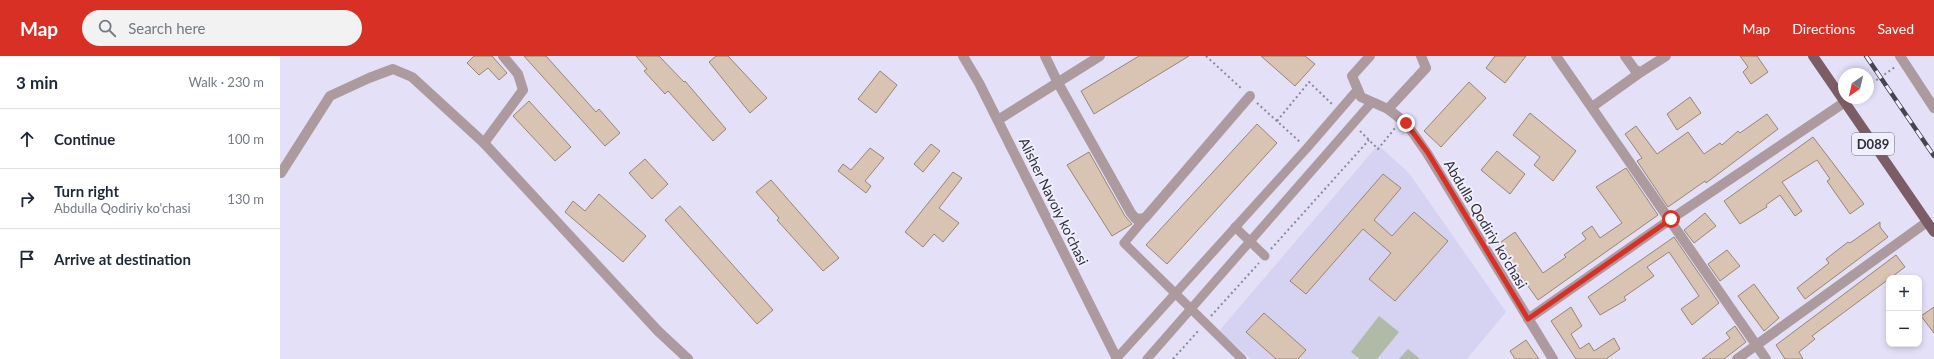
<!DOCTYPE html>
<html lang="en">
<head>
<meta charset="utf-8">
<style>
  body { margin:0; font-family:Lato,sans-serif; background:#f2f2f3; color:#1f2937 }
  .controls { position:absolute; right:12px; bottom:12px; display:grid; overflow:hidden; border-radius:8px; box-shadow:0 2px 6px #0003 }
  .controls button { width:36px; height:36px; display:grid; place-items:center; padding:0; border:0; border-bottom:1px solid #e0e1e3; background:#fff; color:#1f2937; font:20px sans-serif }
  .compass { position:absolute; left:1558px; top:12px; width:36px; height:36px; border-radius:50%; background:#fff; box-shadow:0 2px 6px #0003; rotate:214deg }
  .stop { position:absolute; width:12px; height:12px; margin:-9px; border:3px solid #d93025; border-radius:50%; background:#fff }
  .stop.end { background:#d93025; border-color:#fff; box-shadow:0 1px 4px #0008 }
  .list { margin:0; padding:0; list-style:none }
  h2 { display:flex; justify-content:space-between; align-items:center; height:52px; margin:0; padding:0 16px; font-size:17px }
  h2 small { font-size:13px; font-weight:400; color:#747a83 }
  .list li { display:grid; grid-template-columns:26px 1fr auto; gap:12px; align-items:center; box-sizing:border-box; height:60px; padding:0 16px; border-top:1px solid #e0e1e3 }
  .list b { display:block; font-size:15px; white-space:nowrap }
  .list p { margin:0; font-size:13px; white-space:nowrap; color:#747a83 }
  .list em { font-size:13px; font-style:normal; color:#747a83 }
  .icon { flex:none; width:22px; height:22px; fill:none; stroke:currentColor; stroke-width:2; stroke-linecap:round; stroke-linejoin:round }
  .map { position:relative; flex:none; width:1654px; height:303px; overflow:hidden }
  header { display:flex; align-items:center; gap:24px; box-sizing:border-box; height:56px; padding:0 20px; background:#d93025; color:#fff }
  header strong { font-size:19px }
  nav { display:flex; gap:22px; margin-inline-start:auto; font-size:14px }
  .search { width:280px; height:36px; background:#f2f2f3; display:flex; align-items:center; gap:10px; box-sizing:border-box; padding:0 14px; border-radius:22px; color:#747a83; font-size:15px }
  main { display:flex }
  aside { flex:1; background:#fff }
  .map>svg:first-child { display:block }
  .built { fill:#d6d2f1 }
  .garden { fill:#b0bba7 }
  .building { fill:#d9c3b3; stroke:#998576 }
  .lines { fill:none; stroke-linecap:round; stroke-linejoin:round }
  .path { stroke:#8a8899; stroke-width:2; stroke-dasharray:2 3; stroke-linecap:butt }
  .pedestrian { stroke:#ac9a9e; stroke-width:9 }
  .minor { stroke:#ac9a9e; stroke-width:10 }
  .tertiary { stroke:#ac9a9e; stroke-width:10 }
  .primary { stroke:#7c5d66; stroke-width:10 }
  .rail-casing { stroke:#474550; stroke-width:4.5 }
  .rail { stroke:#f0effd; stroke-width:3; stroke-dasharray:9; stroke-linecap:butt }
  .route { stroke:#d93025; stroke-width:5 }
  .labels { text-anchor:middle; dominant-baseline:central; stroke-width:4; stroke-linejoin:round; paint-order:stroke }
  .shield { fill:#f0effd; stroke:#6a6973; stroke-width:1 }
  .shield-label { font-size:13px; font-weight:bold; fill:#302f38 }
  .street-label { font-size:14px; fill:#302f38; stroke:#f0effd }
</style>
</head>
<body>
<header>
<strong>Map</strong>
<div class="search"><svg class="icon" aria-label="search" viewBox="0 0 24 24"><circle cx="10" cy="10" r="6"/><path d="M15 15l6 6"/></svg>Search here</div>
<nav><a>Map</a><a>Directions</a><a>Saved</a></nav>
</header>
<main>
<aside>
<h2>3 min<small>Walk · 230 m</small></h2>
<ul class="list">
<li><svg class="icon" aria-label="ahead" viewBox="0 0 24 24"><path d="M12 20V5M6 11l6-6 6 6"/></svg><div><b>Continue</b></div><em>100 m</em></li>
<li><svg class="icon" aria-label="right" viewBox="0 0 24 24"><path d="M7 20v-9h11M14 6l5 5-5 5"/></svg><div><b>Turn right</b><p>Abdulla Qodiriy ko'chasi</p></div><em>130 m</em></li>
<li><svg class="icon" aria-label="arrive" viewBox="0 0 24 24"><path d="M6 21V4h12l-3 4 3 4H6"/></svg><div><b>Arrive at destination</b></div></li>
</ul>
</aside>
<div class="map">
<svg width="1654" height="303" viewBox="0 0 1654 303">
  <rect width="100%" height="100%" fill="#e3e0f8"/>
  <polygon class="built" points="1098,89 1129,117 1226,256 1187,303 971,303 939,275"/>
  <g class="garden">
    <polygon points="1099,260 1119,276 1097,303 1080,303 1071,296"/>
    <polygon points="1128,293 1140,303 1119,303"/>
  </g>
  <g class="building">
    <polygon points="194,0 212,0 227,17 219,24 208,12 199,19 187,7"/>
    <polygon points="244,0 266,0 316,56 319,53 340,77 325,90"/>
    <polygon points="356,0 379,0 404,26 405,25 446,73 433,85 388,35 385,38 364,15 367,13"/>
    <polygon points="436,0 448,0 487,42 470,57 429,6"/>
    <polygon points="859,0 909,0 814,58 801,35"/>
    <polygon points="981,0 1025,0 1035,8 1015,30"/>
    <polygon points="1215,0 1246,0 1225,27 1206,12"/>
    <polygon points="1460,0 1477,0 1488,16 1471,28 1463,16 1468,11"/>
    <polygon points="600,15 617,29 596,57 578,43"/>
    <polygon points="1189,26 1206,42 1161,91 1144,75"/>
    <polygon points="1410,41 1421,57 1397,74 1387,58"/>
    <polygon points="249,45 291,91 275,105 233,60"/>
    <polygon points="1250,57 1296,95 1273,125 1254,109 1260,101 1233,79"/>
    <polygon points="1487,58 1498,73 1426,127 1425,125 1388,151 1357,105 1362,102 1345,78 1356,70 1377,98 1408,76 1424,98 1440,87 1442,89 1458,75 1460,77"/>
    <polygon points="977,68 997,87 887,208 866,189"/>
    <polygon points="1533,81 1584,148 1570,158 1547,125 1550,123 1537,104 1502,126 1522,155 1515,160 1500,139 1486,149 1487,151 1460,168 1444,145"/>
    <polygon points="651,88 660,95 643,116 634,108"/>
    <polygon points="590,92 604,102 585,125 591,130 586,137 558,115 563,108 571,114"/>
    <polygon points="1217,95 1245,118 1230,138 1201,114"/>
    <polygon points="809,96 845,160 852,168 832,180 787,109"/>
    <polygon points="365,103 388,128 372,143 349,117"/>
    <polygon points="1346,112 1378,159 1258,244 1218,188 1235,176 1263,217 1286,201 1284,199 1306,183 1302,177 1312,170 1320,182 1342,167 1316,131"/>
    <polygon points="673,116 682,122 659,152 679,167 663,186 654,178 643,191 625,176"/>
    <polygon points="1103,118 1121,132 1094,164 1112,180 1134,156 1168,185 1115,245 1089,223 1111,197 1083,173 1026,238 1010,225"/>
    <polygon points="491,124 559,202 543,215 497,164 499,162 476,136"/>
    <polygon points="319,138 366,180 343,206 285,156 293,145 305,155"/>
    <polygon points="400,150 493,254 477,268 385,164"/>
    <polygon points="1425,157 1436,170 1414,187 1404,174"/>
    <polygon points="1600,166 1600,171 1608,181 1525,243 1517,232 1549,207 1546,203 1568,186 1570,187"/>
    <polygon points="1394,181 1439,247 1412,269 1401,253 1419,240 1389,196 1367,211 1374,220 1344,241 1346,244 1320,259 1308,241"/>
    <polygon points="1447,194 1460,210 1440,225 1428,208"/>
    <polygon points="1616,199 1625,211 1532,280 1535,283 1519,296 1523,303 1505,303 1496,289"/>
    <polygon points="1474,228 1499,262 1484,275 1458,240"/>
    <polygon points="1291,251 1302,270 1291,278 1300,293 1309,287 1314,295 1334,282 1340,293 1326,303 1296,303 1271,265"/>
    <polygon points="1654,251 1654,277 1641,260"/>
    <polygon points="984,257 1026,294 1018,303 996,303 966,276"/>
    <polygon points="1455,270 1466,286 1444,303 1422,303 1450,282 1446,277"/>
    <polygon points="1246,284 1259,303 1235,303 1230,295"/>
  </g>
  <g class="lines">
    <g class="path">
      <polyline points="926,0 962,33"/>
      <polyline points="1588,30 1615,11"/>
      <polyline points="977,47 1020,86"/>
      <polyline points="997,65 1029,26 1053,49"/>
      <polyline points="1080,75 1098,93 1115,72"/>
      <polyline points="991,193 1089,84"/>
      <polyline points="931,260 979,207"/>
      <polyline points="893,303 919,274"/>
    </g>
    <g class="pedestrian">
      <polyline points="865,162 844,187 962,303"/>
      <polyline points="955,171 985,200"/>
      <polyline points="836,303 1027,92 1078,33"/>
      <polyline points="867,303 1092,46"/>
    </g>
    <g class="minor">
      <polyline points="765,0 778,27 851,157 856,163 865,162 970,40"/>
      <polyline points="1090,0 1072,20 1081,41 1108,53 1146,12 1141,0"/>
      <polyline points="1276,0 1486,303"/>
      <polyline points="1345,0 1355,14 1361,16 1386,0"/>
      <polyline points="1620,0 1654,52"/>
      <polyline points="1312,51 1361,16"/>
      <polyline points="1108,53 1126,67 1147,97 1273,303"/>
      <polyline points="718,64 820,0"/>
      <polyline points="204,87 243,34 238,18 223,0"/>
      <polyline points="1,117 50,40 89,22 113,13 132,21 204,87 378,275 408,303"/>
      <polyline points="1248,263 1391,163 1565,46"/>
      <polyline points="1457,303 1647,166"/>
    </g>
    <polyline class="tertiary" points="683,0 699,27 837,303"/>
    <polyline class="primary" points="1533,0 1654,176"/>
    <g class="rail-casing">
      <polyline id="rail" points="1586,0 1654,100"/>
    </g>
    <use href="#rail" class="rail"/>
  </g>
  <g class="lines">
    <polyline class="route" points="1126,67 1148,97 1248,263 1391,163"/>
  </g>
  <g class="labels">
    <rect class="shield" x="1572" y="77" width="42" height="22" rx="3"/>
    <g class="shield-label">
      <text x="1593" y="88">D089</text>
    </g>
    <g class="street-label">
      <text transform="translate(774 145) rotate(64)">Alisher Navoiy ko'chasi</text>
      <text transform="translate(1206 168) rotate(59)">Abdulla Qodiriy ko'chasi</text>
    </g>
  </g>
</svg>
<div class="controls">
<button>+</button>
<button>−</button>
</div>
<svg class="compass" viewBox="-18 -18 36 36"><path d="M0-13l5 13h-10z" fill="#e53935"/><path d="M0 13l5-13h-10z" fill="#747a83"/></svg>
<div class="stop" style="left:1391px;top:163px"></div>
<div class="stop end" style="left:1126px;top:67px"></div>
</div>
</main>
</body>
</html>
